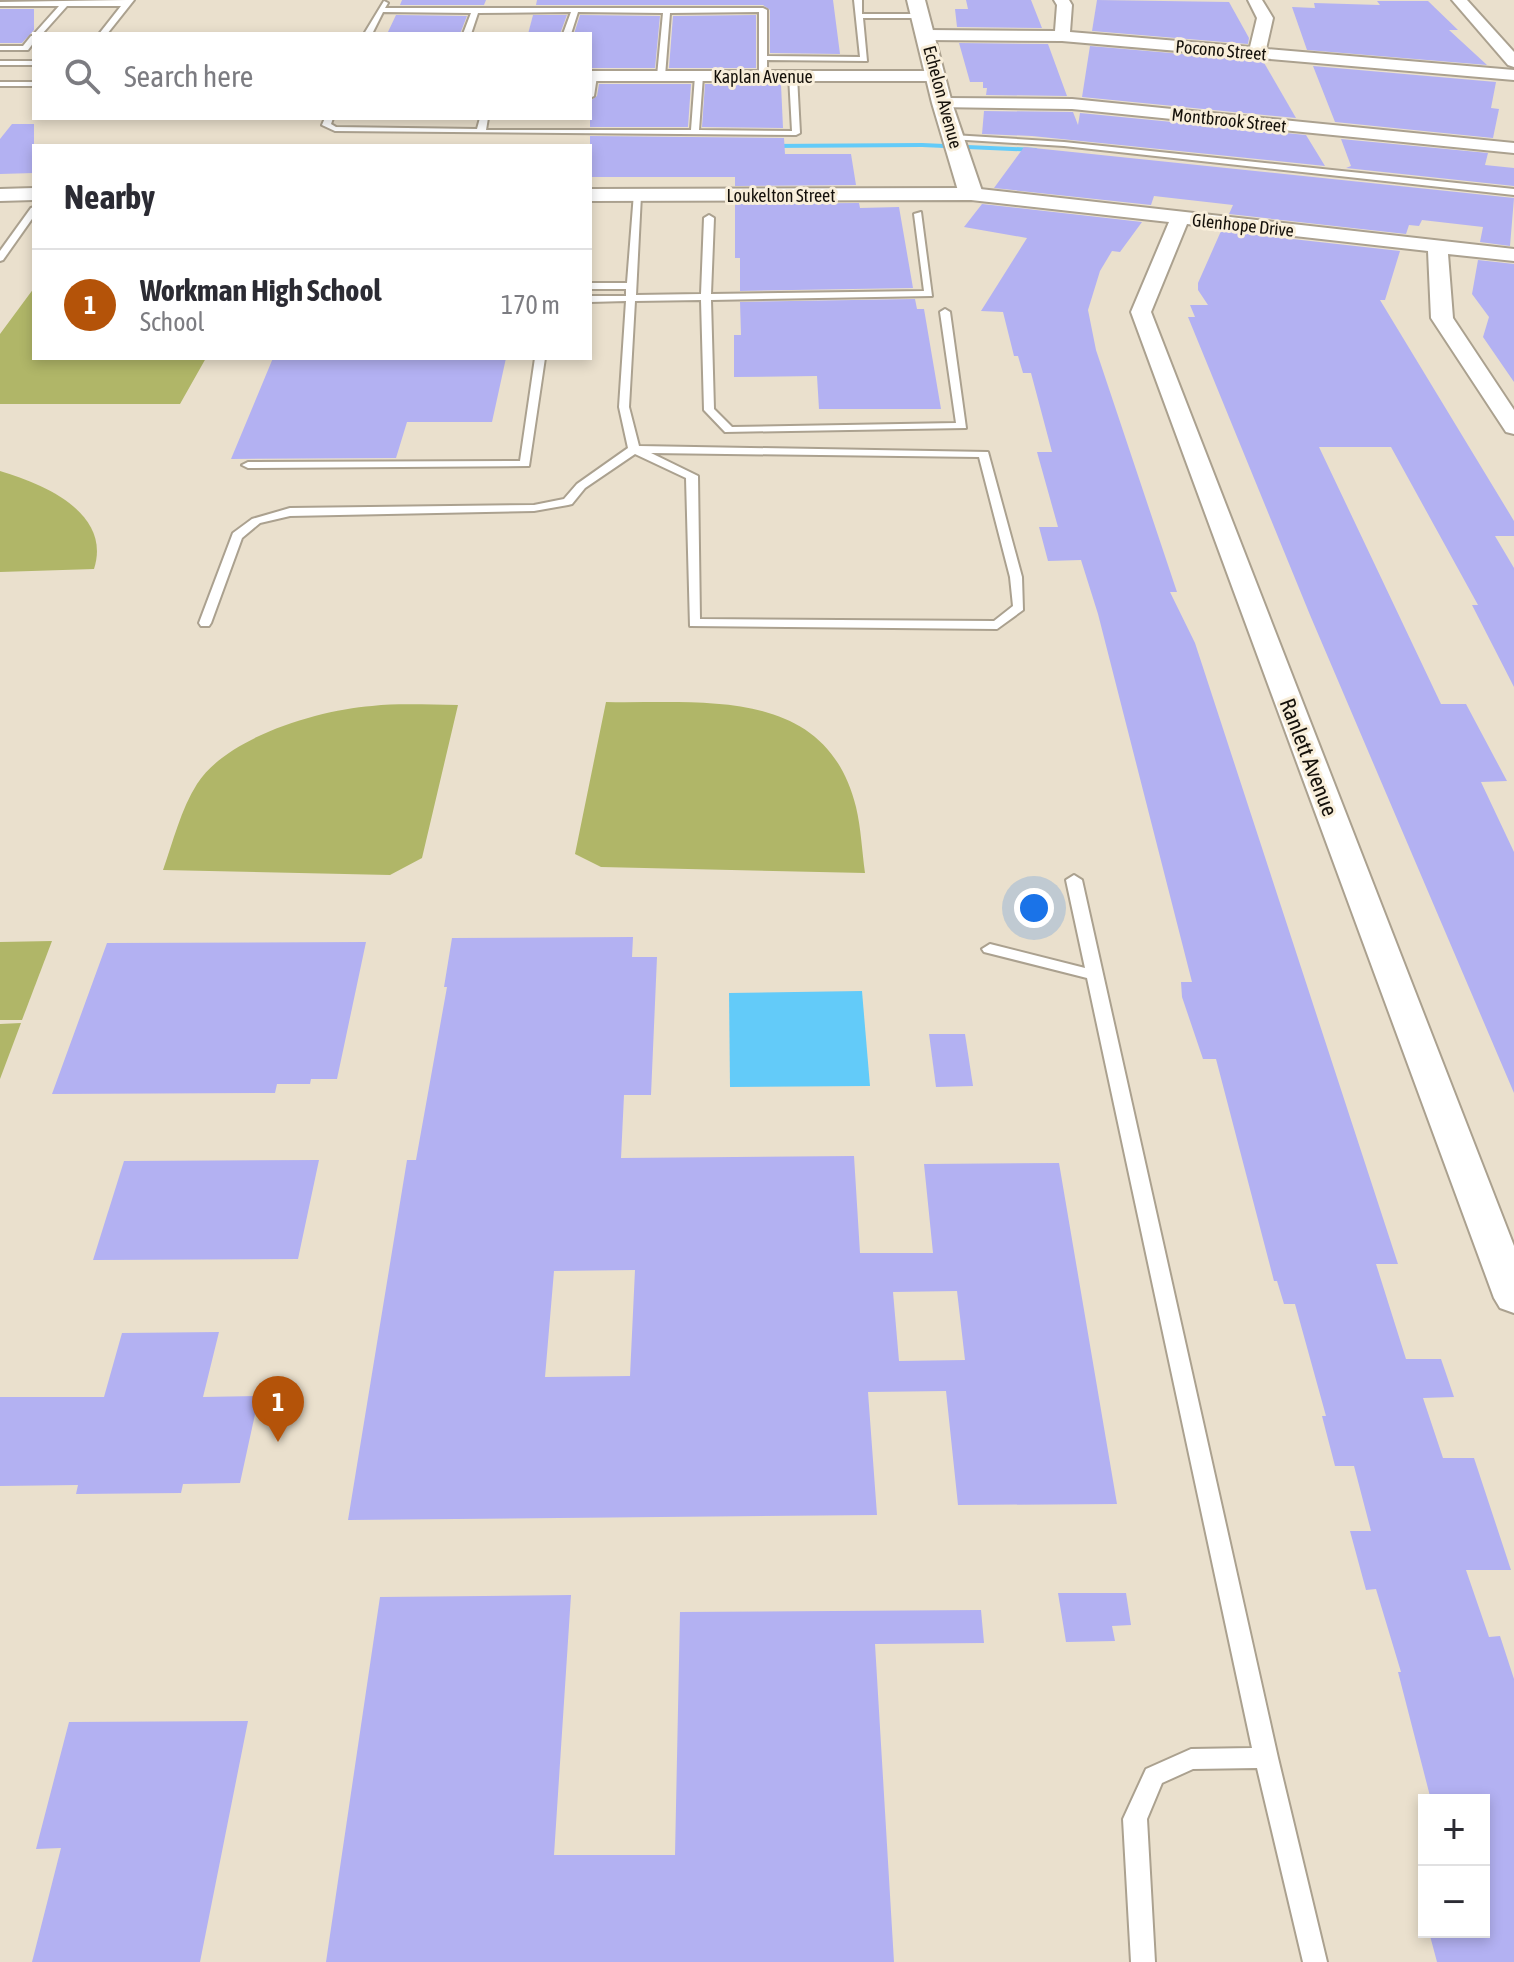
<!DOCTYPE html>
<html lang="en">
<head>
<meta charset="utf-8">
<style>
  body { margin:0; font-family:"Asap Condensed",sans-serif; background:#f7f7f7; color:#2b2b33 }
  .controls { position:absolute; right:24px; bottom:24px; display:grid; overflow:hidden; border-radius:0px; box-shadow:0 4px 12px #0003 }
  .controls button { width:72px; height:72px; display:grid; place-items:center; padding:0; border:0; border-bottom:2px solid #e1e1e2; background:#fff; color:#2b2b33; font:40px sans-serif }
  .you { position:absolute; left:1034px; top:908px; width:28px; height:28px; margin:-20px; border:6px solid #fff; border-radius:50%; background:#1a73e8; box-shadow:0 0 0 12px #1a73e833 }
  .badge { display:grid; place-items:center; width:52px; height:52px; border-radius:50%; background:#b45309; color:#fff; font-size:26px; font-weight:700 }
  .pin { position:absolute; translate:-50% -66px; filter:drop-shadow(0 2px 4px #0008) }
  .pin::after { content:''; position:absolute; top:42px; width:28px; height:24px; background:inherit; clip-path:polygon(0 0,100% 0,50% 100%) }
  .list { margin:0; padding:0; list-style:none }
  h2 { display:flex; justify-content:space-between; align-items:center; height:104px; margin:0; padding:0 32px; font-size:34px }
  h2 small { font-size:26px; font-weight:400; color:#7c7c81 }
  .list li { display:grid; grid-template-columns:52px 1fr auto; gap:24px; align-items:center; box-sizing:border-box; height:112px; padding:0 32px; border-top:2px solid #e1e1e2 }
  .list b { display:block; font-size:30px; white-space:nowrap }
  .list p { margin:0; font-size:26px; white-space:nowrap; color:#7c7c81 }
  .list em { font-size:26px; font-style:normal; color:#7c7c81 }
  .icon { flex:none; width:44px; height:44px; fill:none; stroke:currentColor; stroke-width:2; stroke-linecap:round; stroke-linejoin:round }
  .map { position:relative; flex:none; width:1514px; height:1962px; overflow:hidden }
  .search { position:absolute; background:#fff; box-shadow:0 4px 12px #0003; left:32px; top:32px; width:560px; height:88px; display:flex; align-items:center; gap:20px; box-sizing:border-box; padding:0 28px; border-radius:0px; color:#7c7c81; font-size:30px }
  .panel { position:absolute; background:#fff; box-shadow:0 4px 12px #0003; left:32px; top:144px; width:560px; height:216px; border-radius:0px }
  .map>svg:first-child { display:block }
  .green { fill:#b0b668 }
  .water { fill:#63cbf9 }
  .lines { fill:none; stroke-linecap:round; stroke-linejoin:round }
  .stream { fill:#63cbf9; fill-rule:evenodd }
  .building { fill:#b3b1f2; fill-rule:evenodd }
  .service-casing { stroke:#aba18f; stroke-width:4 }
  .minor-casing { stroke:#aba18f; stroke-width:4 }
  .tertiary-casing { stroke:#aba18f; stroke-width:4 }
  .service { fill:#fff; fill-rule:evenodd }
  .minor { fill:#fff; fill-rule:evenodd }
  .tertiary { fill:#fff; fill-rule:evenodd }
  .labels { text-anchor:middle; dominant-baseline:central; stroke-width:6; stroke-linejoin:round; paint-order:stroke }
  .far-street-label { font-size:18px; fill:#15110b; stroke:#f8eeda }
  .street-label { font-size:22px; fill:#15110b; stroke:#f8eeda }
</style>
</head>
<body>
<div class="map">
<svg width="1514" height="1962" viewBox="0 0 1514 1962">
  <rect width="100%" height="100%" fill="#eae0cd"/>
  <g class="green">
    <polygon points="34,288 34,358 206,358 180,404 0,404 0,334"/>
    <path d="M0 471C44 484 112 513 94 569L0 572Z"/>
    <path d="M606 702C703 704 826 685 856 807 861 828 862 851 865 873L601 867 575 854Z"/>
    <path d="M458 705 422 858 390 875 163 870C173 842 181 809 197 784 227 737 318 710 372 706 400 703 430 705 458 705Z"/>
    <polygon points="52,941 22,1020 0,1020 0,942"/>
    <polygon points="21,1023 0,1079 0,1024"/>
  </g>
  <polygon class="water" points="862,991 870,1086 730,1087 729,993"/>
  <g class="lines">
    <polygon class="stream" points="922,143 1036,148 1039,150 1036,152 922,147 769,148 766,146 769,144"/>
  </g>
  <g class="building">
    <polygon points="402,0 486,0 484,5 400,5"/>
    <polygon points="537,0 833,0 840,54 770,53 770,10 763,5 536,5"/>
    <polygon points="966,0 1031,0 1042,28 957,27 955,9 968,9"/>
    <polygon points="1097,0 1229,2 1249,38 1248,44 1092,31"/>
    <polygon points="1377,1 1428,1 1458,30 1449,30 1487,65 1307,50 1292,7 1315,8 1314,3 1380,5"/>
    <polygon points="0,9 34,9 34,30 22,43 0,43"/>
    <polygon points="396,15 467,16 460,34 387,34"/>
    <polygon points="533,15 567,15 560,34 528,34"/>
    <polygon points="580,15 660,16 655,68 590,68 590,34 574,34"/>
    <polygon points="756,15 756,68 669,68 673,16"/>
    <polygon points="959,43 1048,44 1067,96 986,95 987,88 983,88 983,82 970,82"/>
    <polygon points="1090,46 1263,61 1296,118 1082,97"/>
    <polygon points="1313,66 1496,82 1491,108 1499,109 1493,138 1335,122"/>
    <polygon points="599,84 691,84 688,127 590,127 590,101 597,96"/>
    <polygon points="705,84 781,84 783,128 702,127"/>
    <polygon points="984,111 1073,112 1078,125 1080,113 1306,135 1325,166 1032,136 982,134"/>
    <polygon points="12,124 34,124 34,173 0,174 0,139"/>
    <polygon points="590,136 784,138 785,154 851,154 856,185 735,186 735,177 590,177"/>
    <polygon points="1341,139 1488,153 1485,165 1514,168 1514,186 1346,168 1351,166"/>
    <polygon points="1024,147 1514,198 1510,246 1480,242 1483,227 1422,220 1419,226 1409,225 1406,234 1229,214 1233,205 1154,196 1151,205 994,188"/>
    <polygon points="859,203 860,208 899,207 913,288 740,291 740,258 735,258 735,204"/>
    <polygon points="982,204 1142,222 1120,252 1112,251 1100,271 1088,310 1096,350 1177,592 1170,592 1195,643 1398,1264 1376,1264 1406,1359 1441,1359 1454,1397 1423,1398 1443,1458 1474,1458 1511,1570 1466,1570 1489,1637 1500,1636 1514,1679 1514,1962 1437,1962 1429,1932 1484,1932 1484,1800 1431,1800 1398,1672 1401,1672 1376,1589 1366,1590 1350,1531 1371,1531 1354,1466 1335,1466 1322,1416 1326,1416 1295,1304 1284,1304 1277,1281 1274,1281 1216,1059 1203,1059 1182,997 1181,982 1192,982 1098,614 1081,560 1048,561 1039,527 1058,527 1037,452 1052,452 1031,373 1023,373 1018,356 1014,356 1003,312 981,311 1027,238 964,227"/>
    <polygon points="1221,231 1400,251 1385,300 1380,300 1514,521 1514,536 1495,536 1514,568 1514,687 1472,605 1478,605 1391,447 1319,447 1441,704 1466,704 1507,781 1481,782 1514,852 1514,1093 1310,615 1188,317 1195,317 1190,305 1208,305 1198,290 1198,283"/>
    <polygon points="1478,260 1514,264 1514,382 1483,337 1489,317 1472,294"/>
    <polygon points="915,299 917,309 924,309 941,409 819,409 817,376 734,377 734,335 741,335 740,302"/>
    <polygon points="273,358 506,358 492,422 407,422 396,458 231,459"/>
    <path d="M633 937 632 957H657L651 1095H624L621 1158 854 1156 860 1253H933L924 1164 1059 1163 1117 1504 958 1505 946 1391 868 1392 877 1515 348 1520 407 1160H416L447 987H444L452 938ZM635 1270 630 1376 545 1377 554 1271ZM957 1291 965 1360 899 1361 893 1292Z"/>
    <polygon points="366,942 337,1079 311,1079 310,1084 277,1084 275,1093 52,1094 107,943"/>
    <polygon points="929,1034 965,1034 973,1086 936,1087"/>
    <polygon points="319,1160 298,1259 93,1260 124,1161"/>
    <polygon points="219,1332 203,1397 259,1396 240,1483 183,1484 181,1493 76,1494 78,1485 0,1486 0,1397 104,1397 122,1333"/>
    <polygon points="1058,1593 1126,1593 1131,1625 1112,1626 1115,1641 1066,1642"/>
    <polygon points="571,1595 554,1855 675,1855 680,1612 981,1610 984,1643 875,1644 894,1962 326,1962 380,1597"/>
    <polygon points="248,1721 200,1962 32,1962 61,1848 36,1849 69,1722"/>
  </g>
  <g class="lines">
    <g class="service-casing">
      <g id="service">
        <polygon points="126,0 134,0 107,34 99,34 121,6 67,6 42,34 34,34 59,6 0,6 0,2"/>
        <polygon points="854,0 862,0 862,14 921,14 925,16 921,18 863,18 867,61 767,60 767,76 763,78 759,76 759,12 670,13 665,76 661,78 657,76 663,13 578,12 571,34 563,34 571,12 478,13 471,34 463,34 471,13 383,12 372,34 364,34 384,1 388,3 385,8 763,8 767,10 767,56 860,57"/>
        <polygon points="31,36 34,36 34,42 28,50 0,50 0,46 23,46"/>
        <rect x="0" y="61" width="34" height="4"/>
        <polygon points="593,74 597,76 594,96 590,98 590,75"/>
        <polygon points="699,74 703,76 699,130 792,131 789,76 793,74 797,76 800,133 796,135 335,131 322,125 325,118 333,118 331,124 336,127 477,129 480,118 488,118 486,130 691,130 695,76"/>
        <rect x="0" y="82" width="34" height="4"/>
        <polygon points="953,135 1064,142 1514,189 1514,195 1064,146 950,139"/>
        <path d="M634 193 641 195 636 295 701 294 704 218 709 215 714 218 711 294 924 291 914 214 921 212 932 296 711 300 714 409 732 427 956 423 940 312 945 309 950 312 966 428 725 432 704 410 701 300 635 301 629 407 639 446 988 452 1022 577 1023 610 997 629 690 626 686 478 635 454 585 488 572 504 568 505 534 511 290 516 260 523 242 538 211 623 209 626H201L199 623 233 533 252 519 290 508 534 505 564 499 577 484 628 448 619 407 626 301 590 302V296H626V289H590V283H627ZM651 453 979 457 1010 577 1013 606 994 621 700 619 698 476Z"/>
        <polygon points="34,207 34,216 3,260 0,261 0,251 31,208"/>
        <polygon points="535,358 545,358 529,466 248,468 242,465 248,462 520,461"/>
        <polygon points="1074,875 1082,880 1278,1758 1327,1962 1303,1962 1257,1768 1193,1769 1162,1783 1147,1819 1155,1962 1131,1962 1123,1819 1146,1769 1191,1749 1252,1748 1087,978 984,952 982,949 990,944 1085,968 1066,880"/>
      </g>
    </g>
    <g class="minor-casing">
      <g id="minor">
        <polygon points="1054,0 1069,0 1072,5 1070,32 1250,47 1257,18 1248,0 1262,0 1273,18 1266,49 1514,70 1514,80 1062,41 927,40 919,35 927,30 1055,31 1057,5"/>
        <polygon points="1452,0 1467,0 1514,52 1514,67 1508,65"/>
        <polygon points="590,71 937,71 945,76 937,81 590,81"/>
        <polygon points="942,98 1072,99 1514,143 1514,153 1072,109 936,107 934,103"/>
        <polygon points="34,188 34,200 0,201 0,189"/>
        <polygon points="971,188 1514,249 1514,261 1448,254 1453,318 1514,410 1514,434 1506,432 1431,318 1428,251 1187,224 1151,312 1514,1246 1514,1313 1500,1308 1494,1298 1131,312 1169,222 971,200 590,201 590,189"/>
      </g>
    </g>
    <g class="tertiary-casing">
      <polygon id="tertiary" points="907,0 925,0 952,103 983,194 979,199 963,199 959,194 932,103"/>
    </g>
    <use href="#service" class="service"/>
    <use href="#minor" class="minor"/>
    <use href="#tertiary" class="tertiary"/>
  </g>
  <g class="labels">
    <g class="far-street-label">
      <text transform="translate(1221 50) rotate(5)">Pocono Street</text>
      <text x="763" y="76">Kaplan Avenue</text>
      <text transform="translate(943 97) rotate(75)">Echelon Avenue</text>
      <text transform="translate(1229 120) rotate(6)">Montbrook Street</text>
      <text x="781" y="195">Loukelton Street</text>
      <text transform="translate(1243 225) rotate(6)">Glenhope Drive</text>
    </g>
    <g class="street-label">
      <text transform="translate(1309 757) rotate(69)">Ranlett Avenue</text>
    </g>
  </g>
</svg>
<div class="controls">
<button>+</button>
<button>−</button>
</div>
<div class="you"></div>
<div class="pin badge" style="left:278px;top:1442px">1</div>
<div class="search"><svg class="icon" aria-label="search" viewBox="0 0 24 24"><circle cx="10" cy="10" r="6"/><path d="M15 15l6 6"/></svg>Search here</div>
<section class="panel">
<h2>Nearby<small></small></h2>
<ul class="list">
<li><span class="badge">1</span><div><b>Workman High School</b><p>School</p></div><em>170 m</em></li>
</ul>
</section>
</div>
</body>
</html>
